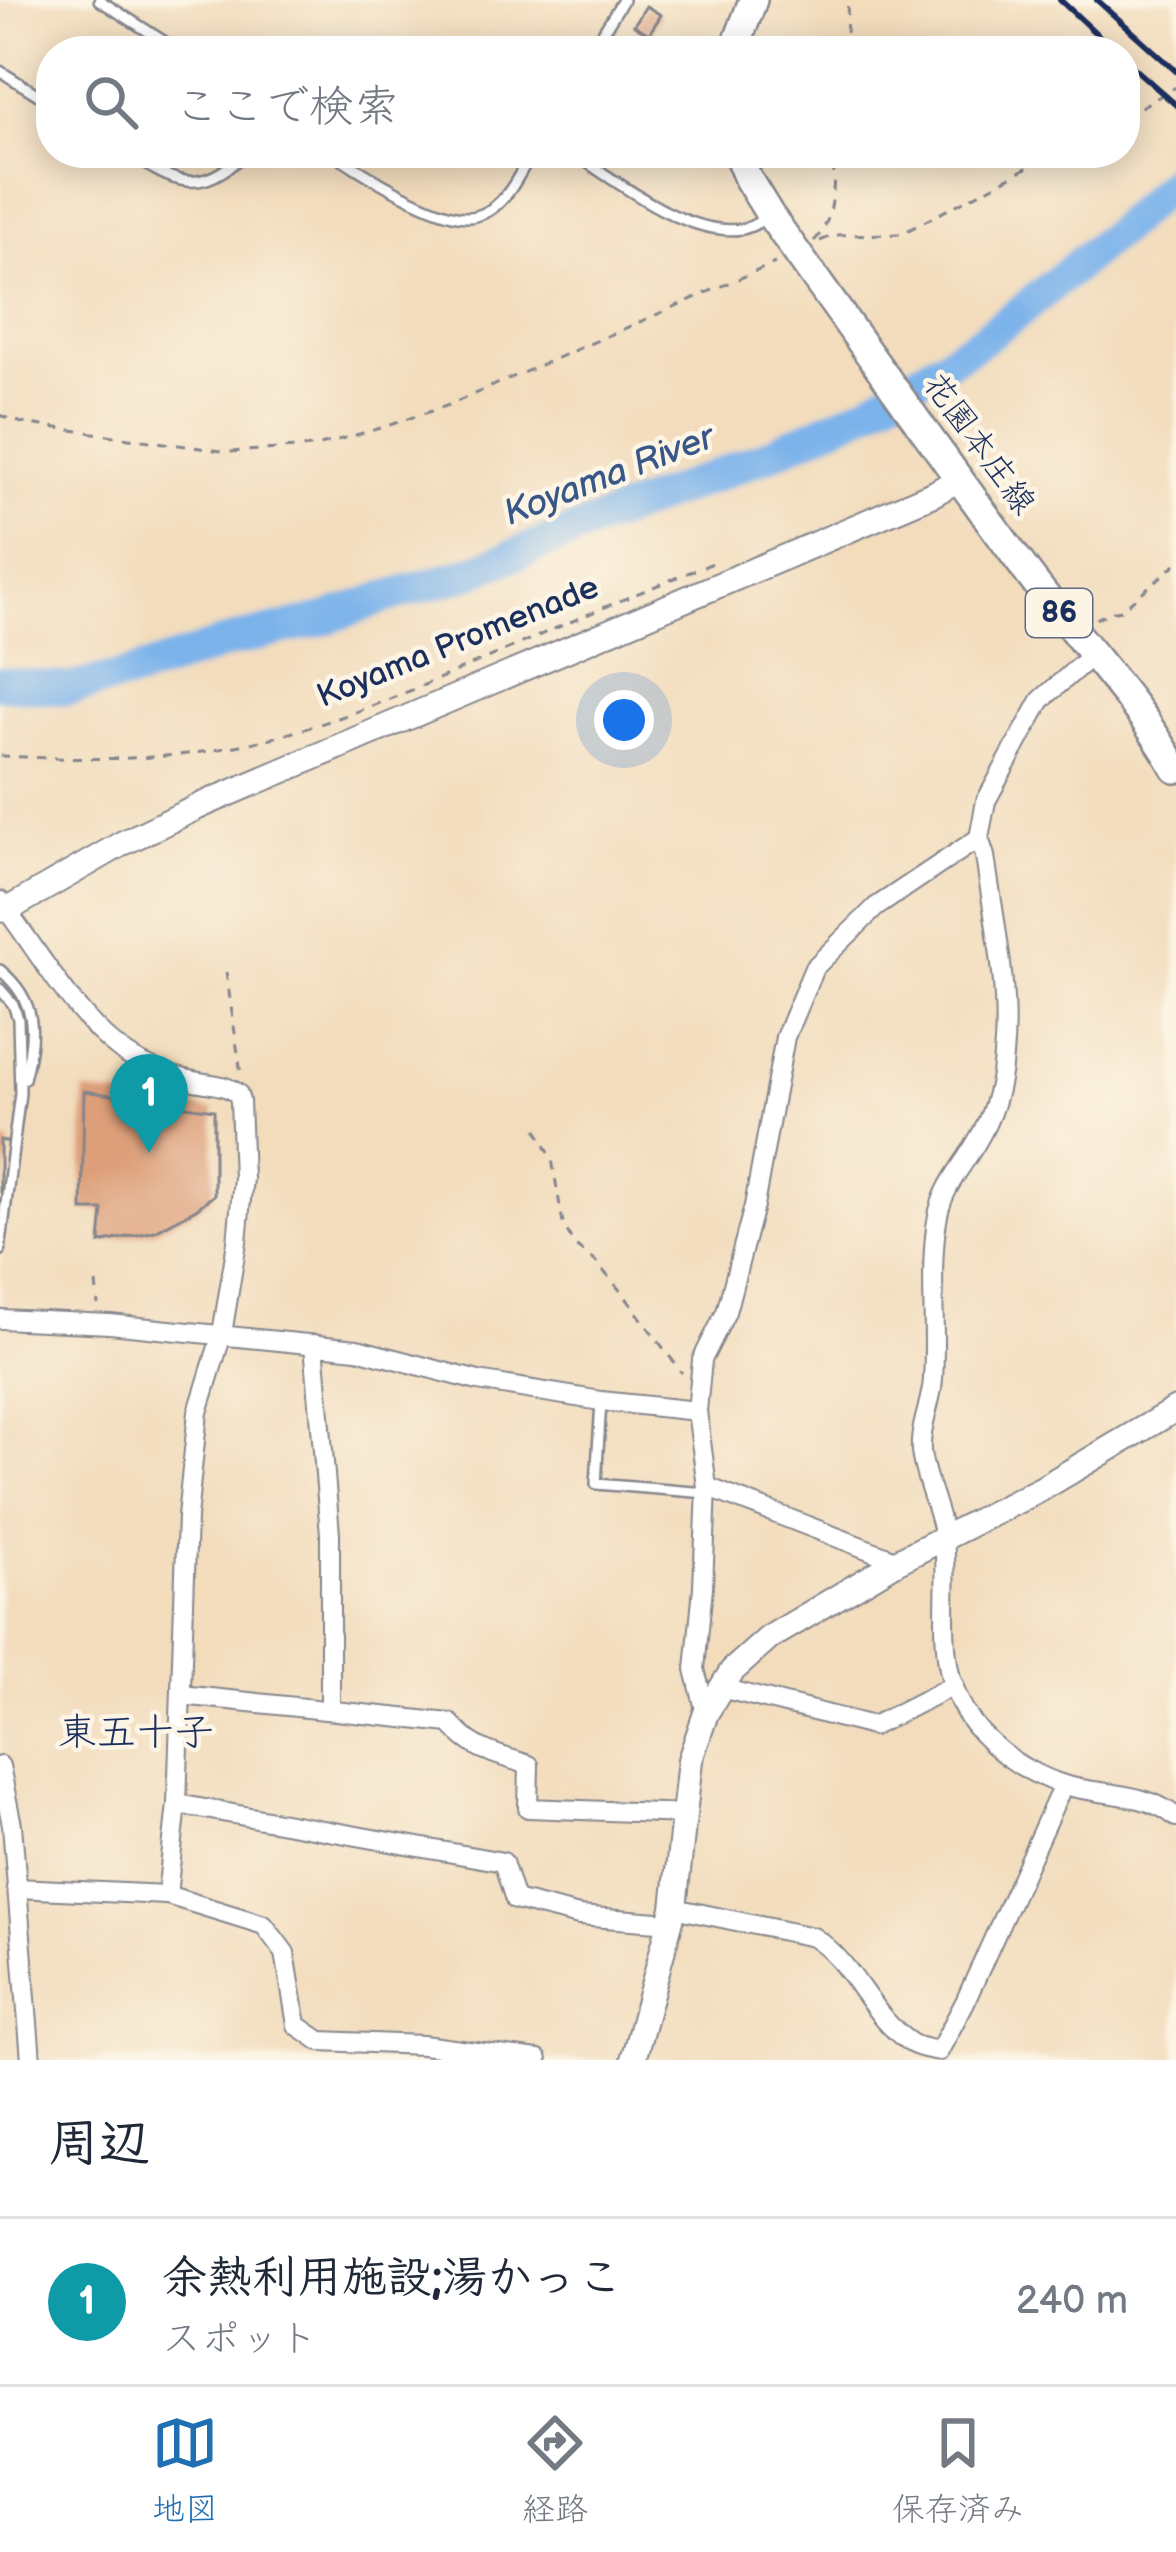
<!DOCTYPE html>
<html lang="ja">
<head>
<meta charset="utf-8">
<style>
  body { margin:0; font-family:"Balsamiq Sans","Klee One",sans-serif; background:#f6f6f7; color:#1f2937 }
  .you { position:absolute; left:624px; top:720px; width:42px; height:42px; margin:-30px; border:9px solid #fff; border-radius:50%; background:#1a73e8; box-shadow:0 0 0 18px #1a73e833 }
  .badge { display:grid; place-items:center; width:78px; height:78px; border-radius:50%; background:#1f6fb2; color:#fff; font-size:39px; font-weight:700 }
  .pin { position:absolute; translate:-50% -99px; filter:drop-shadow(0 3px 6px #0008) }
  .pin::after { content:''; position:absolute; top:63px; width:42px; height:36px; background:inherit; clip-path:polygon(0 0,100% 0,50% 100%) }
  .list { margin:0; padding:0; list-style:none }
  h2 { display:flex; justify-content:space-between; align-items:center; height:156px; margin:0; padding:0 48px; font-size:51px }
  h2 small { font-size:39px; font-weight:400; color:#747a83 }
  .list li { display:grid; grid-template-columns:78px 1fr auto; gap:36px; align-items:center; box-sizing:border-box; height:168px; padding:0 48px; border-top:3px solid #e0e1e3 }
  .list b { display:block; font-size:45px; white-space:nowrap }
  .list p { margin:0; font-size:39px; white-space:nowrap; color:#747a83 }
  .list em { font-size:39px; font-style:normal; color:#747a83 }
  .icon { flex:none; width:66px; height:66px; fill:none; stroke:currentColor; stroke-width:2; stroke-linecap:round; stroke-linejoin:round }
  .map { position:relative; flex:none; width:1176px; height:2060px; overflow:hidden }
  .search { position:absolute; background:#fff; box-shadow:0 6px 30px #0003; left:36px; right:36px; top:36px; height:132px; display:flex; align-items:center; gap:30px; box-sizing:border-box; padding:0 42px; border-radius:48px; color:#747a83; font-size:45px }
  .sheet { height:324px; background:#fff }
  nav { display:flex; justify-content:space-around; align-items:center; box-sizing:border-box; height:168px; border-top:3px solid #e0e1e3; background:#fff; font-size:33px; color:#747a83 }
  nav a { display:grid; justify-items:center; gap:6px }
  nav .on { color:#1f6fb2 }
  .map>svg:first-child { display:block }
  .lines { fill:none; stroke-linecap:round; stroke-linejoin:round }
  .river { stroke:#7cb3eb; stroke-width:33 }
  .building { fill:#dd9f79 }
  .lane-casing { stroke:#86868d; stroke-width:14 }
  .street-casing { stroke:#86868d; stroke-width:22 }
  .secondary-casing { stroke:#86868d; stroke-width:28 }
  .primary-casing { stroke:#86868d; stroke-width:32 }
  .path { stroke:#86868d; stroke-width:3; stroke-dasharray:9 9; stroke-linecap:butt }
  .lane { stroke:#fff; stroke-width:9 }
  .street { stroke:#fff; stroke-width:18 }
  .secondary { stroke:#fff; stroke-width:24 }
  .primary { stroke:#fff; stroke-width:27 }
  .rail { stroke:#1b2f5e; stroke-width:6 }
  .labels { text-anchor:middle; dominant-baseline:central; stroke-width:9; stroke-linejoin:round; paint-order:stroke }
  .shield { fill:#fcf5e5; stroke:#5e6a86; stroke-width:3 }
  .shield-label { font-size:30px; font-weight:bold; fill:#1b2f5e }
  .street-label { font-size:33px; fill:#1b2f5e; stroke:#fcf5e5 }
  .water-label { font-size:36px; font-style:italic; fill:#385788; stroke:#fcf5e5 }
  .quarter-label { font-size:39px; fill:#1b2f5e; stroke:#fcf5e5 }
</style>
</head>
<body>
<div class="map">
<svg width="1176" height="2060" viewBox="0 0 1176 2060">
  <rect width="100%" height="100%" fill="#fcf5e5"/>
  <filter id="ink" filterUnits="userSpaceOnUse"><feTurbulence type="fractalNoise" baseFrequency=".00833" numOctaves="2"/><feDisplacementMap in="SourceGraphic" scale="24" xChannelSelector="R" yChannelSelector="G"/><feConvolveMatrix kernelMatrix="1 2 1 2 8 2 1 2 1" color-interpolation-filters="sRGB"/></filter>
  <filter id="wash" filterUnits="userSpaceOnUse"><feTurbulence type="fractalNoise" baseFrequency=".004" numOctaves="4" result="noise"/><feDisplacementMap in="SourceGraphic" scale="48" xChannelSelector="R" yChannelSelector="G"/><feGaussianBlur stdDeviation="2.7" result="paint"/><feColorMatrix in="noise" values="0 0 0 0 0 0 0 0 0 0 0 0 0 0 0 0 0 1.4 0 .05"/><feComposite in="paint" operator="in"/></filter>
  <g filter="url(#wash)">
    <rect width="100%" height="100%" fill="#f2dcbc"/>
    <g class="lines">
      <polyline class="river" points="0,683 68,689 134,674 228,642 325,619 386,597 466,574 767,455 866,410 978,342 1026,307 1117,232 1176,178"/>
    </g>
    <g id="blocks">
      <g class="building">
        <polygon points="646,6 661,15 649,34 634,25"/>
        <polygon points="84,1091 214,1110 214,1195 196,1209 155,1231 100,1243 103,1210 82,1210"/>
        <polygon points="0,1140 10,1142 3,1191 0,1191"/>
      </g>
    </g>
  </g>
  <g filter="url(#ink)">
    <use href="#blocks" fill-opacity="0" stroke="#86868d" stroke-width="3"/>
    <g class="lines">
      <g class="lane-casing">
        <g id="lane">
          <polyline points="99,0 179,51"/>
          <polyline points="591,51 623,0"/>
          <polyline points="0,71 51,103"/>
          <path d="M128 153C175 184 200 197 245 153"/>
          <path d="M333 153C361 172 436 219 469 217 477 217 488 212 494 207 511 194 521 171 532 153"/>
          <path d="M573 153C618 182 686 237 742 229 751 228 759 222 767 217"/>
          <path d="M0 970C39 1002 35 1035 24 1079"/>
          <polyline points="0,989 13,1004 18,1019 20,1093 0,1251"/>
          <polyline points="601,1401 596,1484 707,1493"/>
        </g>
      </g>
      <g class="street-casing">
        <g id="street">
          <path d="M979 838 985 856C994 921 1010 990 1003 1056 1001 1086 992 1117 976 1143 962 1167 944 1186 938 1215 928 1269 937 1325 933 1379 932 1402 919 1428 921 1451 924 1481 941 1510 944 1540 951 1607 929 1675 980 1732 1003 1757 1032 1775 1064 1785 1102 1796 1145 1791 1176 1817"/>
          <path d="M0 901C40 952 82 1033 141 1063 158 1072 176 1077 194 1081 209 1084 226 1084 238 1094L240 1101 243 1178 237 1242 222 1334 198 1412 187 1517 177 1804 167 1895"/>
          <polyline points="0,1319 110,1324 357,1349 478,1381 601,1401 697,1411"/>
          <polyline points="314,1344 330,1534 330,1710"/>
          <polyline points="707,1487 898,1561"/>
          <polyline points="721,1688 873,1726 954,1685"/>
          <path d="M181 1695 450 1723C473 1751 496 1754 529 1765L528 1808 686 1814"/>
          <polyline points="706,1713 695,1669 703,1587 707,1487 697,1411 702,1360 726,1312 754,1206 785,1037 814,968 876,907 979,838 986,801 1041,700 1092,655"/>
          <polyline points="0,1766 12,1825 31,2060"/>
          <polyline points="177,1804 503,1862 515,1900 579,1916 671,1923"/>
          <polyline points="16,1888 167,1895 264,1925 285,1953 297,2025 320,2041 423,2045 538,2060"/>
          <path d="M674 1908 813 1937C855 1963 869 2016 911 2043 919 2048 929 2049 939 2051L965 2002 1063 1785"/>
        </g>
      </g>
      <g class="secondary-casing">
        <g id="secondary">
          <polyline points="7,910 123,843 202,805 935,493 959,479"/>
          <polyline points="633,2060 674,1908 690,1760 706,1713 732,1671 769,1638 898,1561 1041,1489 1176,1409"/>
        </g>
      </g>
      <g class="primary-casing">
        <g id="primary">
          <polyline points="734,51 753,0"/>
          <path d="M737 153 748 179 770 215C855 334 940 454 1027 572 1076 638 1135 697 1176 769"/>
        </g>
      </g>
      <g class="path">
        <polyline points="845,51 848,0"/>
        <polyline points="1125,116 1176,87"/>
        <path d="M814 241C837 218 833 183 834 153"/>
        <polyline points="820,241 835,235 901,234 1055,153"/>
        <polyline points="0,415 22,423 229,452 313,447 384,427 449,405 775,263"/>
        <polyline points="1096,619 1110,612 1121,610 1176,564"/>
        <path d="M0 756C73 759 148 762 220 749 312 733 395 698 480 661 559 627 638 592 718 561"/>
        <polyline points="226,972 241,1074"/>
        <polyline points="537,1129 552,1159 563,1224 574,1245 595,1261 624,1295 682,1373"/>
        <polyline points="96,1283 98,1305"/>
      </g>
      <use href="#lane" class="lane"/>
      <use href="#street" class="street"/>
      <use href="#secondary" class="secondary"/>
      <use href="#primary" class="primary"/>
      <g class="rail">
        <polyline points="1060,0 1115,51"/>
        <polyline points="1097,0 1176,71"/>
        <polyline points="1125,60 1176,105"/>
      </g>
    </g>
  </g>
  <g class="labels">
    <rect class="shield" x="1026" y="589" width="66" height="48" rx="9"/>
    <g class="shield-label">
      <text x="1059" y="613">86</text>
    </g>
    <g class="street-label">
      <text transform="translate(979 444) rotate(54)">花園本庄線</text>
      <text transform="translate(458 642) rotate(-22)">Koyama Promenade</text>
    </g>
    <g class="water-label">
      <text transform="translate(609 476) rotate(-21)">Koyama River</text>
    </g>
    <g class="quarter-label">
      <text x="136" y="1733">東五十子</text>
    </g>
  </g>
</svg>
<div class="you"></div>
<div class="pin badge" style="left:149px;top:1153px;background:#0f9aa8">1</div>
<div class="search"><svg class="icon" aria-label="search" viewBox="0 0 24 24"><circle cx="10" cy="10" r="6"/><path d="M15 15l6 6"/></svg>ここで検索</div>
</div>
<section class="sheet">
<h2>周辺<small></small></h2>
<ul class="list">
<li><span class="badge" style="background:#0f9aa8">1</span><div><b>余熱利用施設;湯かっこ</b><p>スポット</p></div><em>240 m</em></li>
</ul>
</section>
<nav>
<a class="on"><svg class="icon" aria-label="map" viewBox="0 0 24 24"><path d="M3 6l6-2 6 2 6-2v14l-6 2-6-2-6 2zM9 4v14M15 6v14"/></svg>地図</a>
<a><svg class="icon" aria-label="directions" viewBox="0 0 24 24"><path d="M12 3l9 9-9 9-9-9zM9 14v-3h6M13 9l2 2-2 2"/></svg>経路</a>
<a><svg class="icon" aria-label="saved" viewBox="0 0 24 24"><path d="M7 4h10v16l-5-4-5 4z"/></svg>保存済み</a>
</nav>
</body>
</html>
